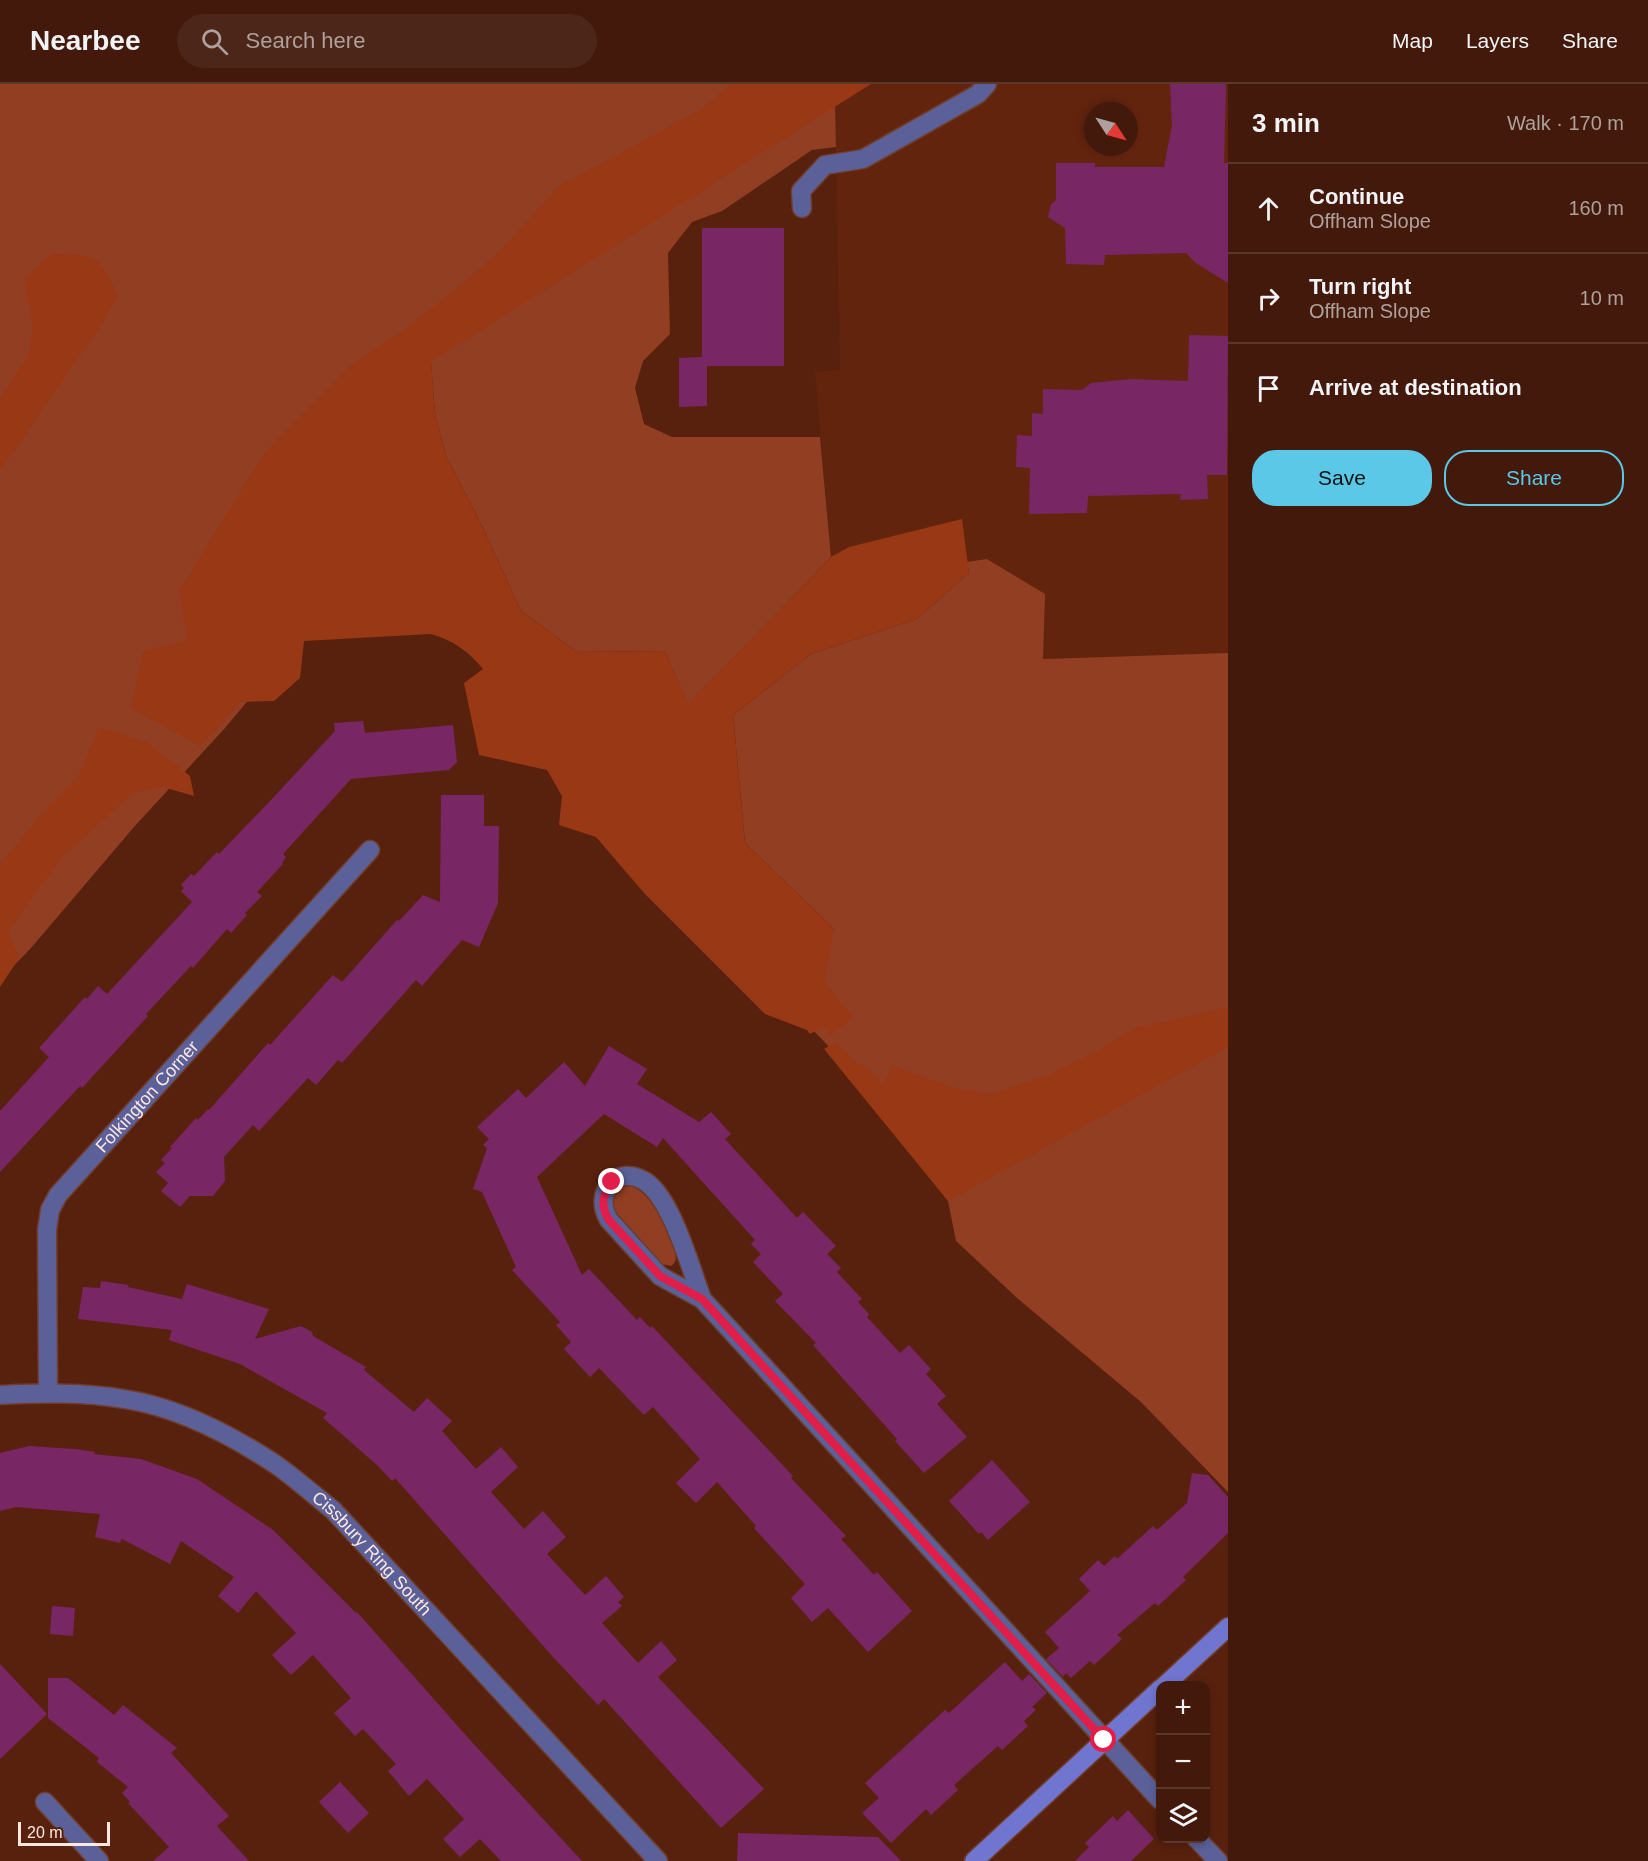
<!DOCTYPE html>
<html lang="en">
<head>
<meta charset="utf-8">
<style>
  body { margin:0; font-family:Arial,sans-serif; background:#4c2618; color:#f1f3f6 }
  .controls { position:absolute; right:18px; bottom:18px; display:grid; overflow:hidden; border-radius:12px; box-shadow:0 3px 9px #0003 }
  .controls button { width:54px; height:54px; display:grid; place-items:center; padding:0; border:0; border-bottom:2px solid #5a382b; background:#42190a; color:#f1f3f6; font:30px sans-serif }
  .compass { position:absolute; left:1084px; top:18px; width:54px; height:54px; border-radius:50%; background:#42190a; box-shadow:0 3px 9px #0003; rotate:126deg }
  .scale { position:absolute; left:18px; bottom:15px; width:92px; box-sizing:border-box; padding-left:6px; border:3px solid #fde7e0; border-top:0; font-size:16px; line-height:21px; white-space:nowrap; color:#fde7e0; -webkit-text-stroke:4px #58210e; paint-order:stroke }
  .stop { position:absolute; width:18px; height:18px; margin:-14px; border:4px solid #e11d48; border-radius:50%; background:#fff }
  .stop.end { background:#e11d48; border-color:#fff; box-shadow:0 2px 6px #0008 }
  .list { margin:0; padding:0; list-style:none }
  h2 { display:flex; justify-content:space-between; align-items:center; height:78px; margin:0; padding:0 24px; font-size:26px }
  h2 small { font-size:20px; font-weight:400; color:#aea09c }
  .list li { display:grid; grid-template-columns:39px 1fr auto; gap:18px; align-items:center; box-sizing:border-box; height:90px; padding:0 24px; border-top:2px solid #5a382b }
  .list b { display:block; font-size:22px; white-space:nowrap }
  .list p { margin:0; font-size:20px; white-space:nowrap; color:#aea09c }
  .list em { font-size:20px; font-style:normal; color:#aea09c }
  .actions { display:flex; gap:12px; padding:18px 24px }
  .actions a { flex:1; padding:14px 0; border:2px solid #5ac8e6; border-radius:24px; text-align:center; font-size:21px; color:#5ac8e6 }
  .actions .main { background:#5ac8e6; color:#111 }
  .icon { flex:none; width:33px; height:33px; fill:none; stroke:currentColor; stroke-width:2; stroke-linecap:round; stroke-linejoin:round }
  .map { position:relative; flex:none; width:1228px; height:1777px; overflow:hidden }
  header { display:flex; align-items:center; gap:36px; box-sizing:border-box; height:84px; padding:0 30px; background:#42190a; border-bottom:2px solid #5a382b }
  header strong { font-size:28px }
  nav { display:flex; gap:33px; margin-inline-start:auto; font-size:21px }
  .search { width:420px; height:54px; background:#4c2618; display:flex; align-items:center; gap:15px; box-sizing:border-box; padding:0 21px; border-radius:33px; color:#aea09c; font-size:22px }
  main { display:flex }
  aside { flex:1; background:#42190a }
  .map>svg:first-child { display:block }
  .built { fill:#63240e; fill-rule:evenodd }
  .green { fill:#913e22 }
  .forest { fill:#993815 }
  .building { fill:#792665 }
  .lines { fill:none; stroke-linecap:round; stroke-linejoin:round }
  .lane-casing { stroke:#6f3d2b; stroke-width:21 }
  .street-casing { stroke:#6f3d2b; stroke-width:21 }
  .secondary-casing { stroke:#6f3d2b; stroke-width:21 }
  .lane { stroke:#5b6098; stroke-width:18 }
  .street { stroke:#5b6098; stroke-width:18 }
  .secondary { stroke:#7076cf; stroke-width:18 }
  .route { stroke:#e11d48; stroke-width:8 }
  .labels { text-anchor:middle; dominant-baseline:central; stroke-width:5; stroke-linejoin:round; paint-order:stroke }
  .street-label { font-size:18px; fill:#fde7e0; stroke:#58210e }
</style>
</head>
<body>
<header>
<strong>Nearbee</strong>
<div class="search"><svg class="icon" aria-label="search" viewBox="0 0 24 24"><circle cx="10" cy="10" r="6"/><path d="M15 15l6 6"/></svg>Search here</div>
<nav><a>Map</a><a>Layers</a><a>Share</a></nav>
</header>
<main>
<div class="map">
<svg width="1228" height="1777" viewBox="0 0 1228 1777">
  <rect width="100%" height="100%" fill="#58210e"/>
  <path class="built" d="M871 0H1228V849L831 863V473L815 288 840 286 835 21ZM1093 27H1129V63H1093Z"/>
  <g class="green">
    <polygon points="0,0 871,0 835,21 836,63 812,66 722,127 692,138 668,169 670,250 643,277 635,304 644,340 672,353 820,353 831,473 688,621 665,567 577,568 521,527 482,442 446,372 435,330 431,279 313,539 225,644 134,743 31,864 0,896"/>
    <polygon points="987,475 1045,510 1043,575 1228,569 1228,1408 1141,1318 1017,1214 956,1157 948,1117 848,983 797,929 834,845 745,759 733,631 811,570 917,535 969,489 967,478"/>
    <path d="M631 1102C655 1111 665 1146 675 1167 676 1174 677 1178 671 1182L662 1180 614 1126V1112L622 1103Z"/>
  </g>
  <g class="forest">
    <path d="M731 0H871L431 278 435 330 446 372 482 442 521 527 577 568 665 567 688 620 831 473 849 463 962 435 969 489 917 535 811 570 733 631 745 759 834 845 825 898 853 934 831 951 823 943 810 950 807 946 765 930 645 810 596 753 559 741 562 712 547 686 479 671 464 599 483 585C469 568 452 555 430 550L304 557 300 594 274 617 241 618 200 662 131 624 143 567 187 556 179 507 265 368 351 281 402 247 449 211 500 167 558 103 702 25Z"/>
    <path d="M53 169C100 173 96 169 118 211L103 238 0 387V314L28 272 33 242 24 195Z"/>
    <polygon points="99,643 146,658 190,692 194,712 163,703 133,709 61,774 8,848 19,874 0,903 0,780 45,726 78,693"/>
    <polygon points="1228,923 1228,963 948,1117 824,965 836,958 857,980 863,980 883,1000 892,982 952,1003 991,1010 1046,992 1099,966 1135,944"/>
  </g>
  <g class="building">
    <polygon points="1170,0 1226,0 1224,79 1228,79 1228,199 1196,179 1186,169 1105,171 1104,181 1066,180 1065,144 1048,133 1051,120 1056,116 1056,79 1095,79 1095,83 1164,83 1172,41"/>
    <polygon points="702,144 784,144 784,282 707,282 707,322 679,323 679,274 702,273"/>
    <polygon points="1189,251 1228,252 1227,391 1207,391 1208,415 1180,416 1181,410 1088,412 1087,429 1029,430 1030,384 1016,383 1017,351 1032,352 1032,329 1043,330 1043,305 1082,306 1091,299 1131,295 1188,297"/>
    <polygon points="363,637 365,649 453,641 457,678 449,686 351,695 283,770 286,773 282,779 283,780 257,808 262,812 245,829 247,831 231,849 227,845 193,884 191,882 146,930 148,932 82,1004 80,1002 0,1088 0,1027 49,973 39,964 85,913 87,915 98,902 107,910 192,818 181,807 184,804 181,801 191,790 194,792 217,768 219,770 271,716 335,647 334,639"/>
    <polygon points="441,711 484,711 484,742 499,742 498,819 479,863 462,856 422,902 416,896 342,979 338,976 316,1001 308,994 259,1047 253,1041 224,1073 225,1097 213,1112 190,1112 180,1123 161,1107 168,1099 156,1088 165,1079 161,1076 172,1064 170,1063 196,1034 198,1036 208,1025 209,1026 268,959 270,961 333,891 342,898 397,836 399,837 423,811 440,818"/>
    <polygon points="609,962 647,985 637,1000 699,1038 711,1028 731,1050 725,1055 797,1134 803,1128 836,1162 827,1170 841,1184 837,1188 862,1215 858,1218 869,1230 867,1233 900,1269 909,1261 931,1285 926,1290 946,1312 937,1320 967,1353 924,1389 895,1357 897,1355 813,1261 816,1259 775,1217 783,1210 753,1178 761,1170 751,1160 755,1156 663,1054 657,1063 604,1030 537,1093 582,1191 589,1185 637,1236 640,1233 650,1244 652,1242 793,1392 791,1394 846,1452 841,1455 874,1491 877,1488 912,1527 868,1568 828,1524 812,1538 791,1514 805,1500 754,1444 756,1442 717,1398 696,1419 676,1399 700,1375 653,1323 644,1331 599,1284 590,1293 564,1265 571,1258 556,1241 560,1238 512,1186 516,1183 482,1108 473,1105 487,1064 483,1061 489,1055 477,1043 518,1005 526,1014 564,978 585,1002"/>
    <polygon points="101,1197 128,1201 128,1203 182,1215 187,1200 269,1225 255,1255 301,1242 312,1248 313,1252 366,1283 364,1286 414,1328 427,1314 452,1337 442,1347 476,1385 501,1363 518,1383 491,1408 524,1445 543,1427 566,1453 547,1470 585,1511 606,1492 624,1513 618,1518 622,1522 602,1539 638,1579 661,1557 677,1576 658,1593 764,1705 721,1744 604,1615 598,1621 553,1573 395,1394 392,1397 377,1381 323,1334 327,1329 240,1280 169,1256 172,1246 78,1235 83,1203 100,1204"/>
    <polygon points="29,1362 75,1365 95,1368 94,1370 141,1375 197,1395 273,1446 356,1529 357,1528 470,1656 582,1777 501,1777 480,1755 460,1773 443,1755 464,1735 427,1695 409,1712 388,1687 396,1680 363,1645 355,1652 334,1629 351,1614 313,1571 291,1591 272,1571 296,1549 256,1507 238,1529 218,1512 234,1493 181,1457 170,1480 122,1455 120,1459 95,1453 100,1430 16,1423 0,1427 0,1369"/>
    <polygon points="992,1376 1030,1418 988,1456 981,1448 979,1450 949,1417"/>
    <polygon points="1192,1389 1208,1391 1228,1413 1228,1449 1183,1493 1186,1496 1158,1522 1155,1519 1117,1551 1122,1555 1094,1581 1090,1577 1071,1594 1066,1589 1063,1593 1046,1575 1059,1564 1045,1548 1090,1507 1079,1495 1098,1476 1104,1482 1115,1472 1117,1475 1153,1442 1157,1446 1187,1419"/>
    <polygon points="52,1522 75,1524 73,1552 50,1550"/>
    <polygon points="1005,1578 1022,1597 1029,1590 1047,1609 1032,1623 1036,1626 1024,1637 1028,1642 1002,1666 998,1662 954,1701 958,1706 931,1731 926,1725 891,1759 862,1729 879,1714 865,1699 945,1626 949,1629"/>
    <polygon points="0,1580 47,1630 0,1675"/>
    <polygon points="48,1594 68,1594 114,1631 123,1621 177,1664 171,1669 229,1732 217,1742 249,1777 153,1777 169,1763 128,1719 130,1718 122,1709 128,1703 97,1678 99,1674 48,1634"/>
    <polygon points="340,1698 369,1729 348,1749 319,1718"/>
    <polygon points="1128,1726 1154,1755 1131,1777 1075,1777 1089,1763 1085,1759 1113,1732 1117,1737"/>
    <polygon points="738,1749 878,1753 901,1777 737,1777"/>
  </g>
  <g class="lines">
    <g class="lane-casing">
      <polyline id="lane" points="802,124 801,107 825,81 863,75 978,10 987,0"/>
    </g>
    <g class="street-casing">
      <g id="street">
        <path d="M702 1215C691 1185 672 1116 646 1098 618 1079 592 1108 609 1136L660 1192 702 1215 1160 1716"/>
        <path id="s1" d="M48 1308 47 1146 50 1126 58 1111 370 766"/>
        <path id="s2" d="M0 1311C41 1309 83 1308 124 1315 177 1323 231 1351 275 1380 295 1394 314 1411 333 1426L658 1777"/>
        <polyline points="45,1718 99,1777"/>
        <polyline points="1196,1754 1218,1777"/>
      </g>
    </g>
    <g class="secondary-casing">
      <g id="secondary">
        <polyline points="1164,1602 1228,1543"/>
        <polyline points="974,1777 1160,1605"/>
      </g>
    </g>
    <use href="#lane" class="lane"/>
    <use href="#street" class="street"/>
    <use href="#secondary" class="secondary"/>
  </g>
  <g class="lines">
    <path class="route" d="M612 1098C602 1111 600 1122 609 1136L660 1192 702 1215 1104 1656"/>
  </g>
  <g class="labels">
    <g class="street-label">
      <text stroke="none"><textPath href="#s1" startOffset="332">Folkington Corner</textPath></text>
      <text stroke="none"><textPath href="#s2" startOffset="422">Cissbury Ring South</textPath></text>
    </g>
  </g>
</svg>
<div class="controls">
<button>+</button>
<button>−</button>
<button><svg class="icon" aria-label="layers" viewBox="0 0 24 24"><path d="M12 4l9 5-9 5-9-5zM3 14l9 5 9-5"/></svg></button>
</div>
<svg class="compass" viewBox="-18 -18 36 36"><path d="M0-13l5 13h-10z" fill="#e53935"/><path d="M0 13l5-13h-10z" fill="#aea09c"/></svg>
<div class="scale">20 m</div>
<div class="stop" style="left:1104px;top:1656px"></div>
<div class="stop end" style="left:612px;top:1098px"></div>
</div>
<aside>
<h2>3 min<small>Walk · 170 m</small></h2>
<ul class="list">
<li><svg class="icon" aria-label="ahead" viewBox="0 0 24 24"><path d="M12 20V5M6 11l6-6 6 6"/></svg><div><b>Continue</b><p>Offham Slope</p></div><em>160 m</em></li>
<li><svg class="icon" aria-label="right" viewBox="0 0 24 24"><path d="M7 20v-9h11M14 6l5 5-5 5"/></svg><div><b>Turn right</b><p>Offham Slope</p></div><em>10 m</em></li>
<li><svg class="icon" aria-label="arrive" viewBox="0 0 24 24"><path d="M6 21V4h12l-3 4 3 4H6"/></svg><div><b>Arrive at destination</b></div></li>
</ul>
<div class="actions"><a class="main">Save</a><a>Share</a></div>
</aside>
</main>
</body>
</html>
